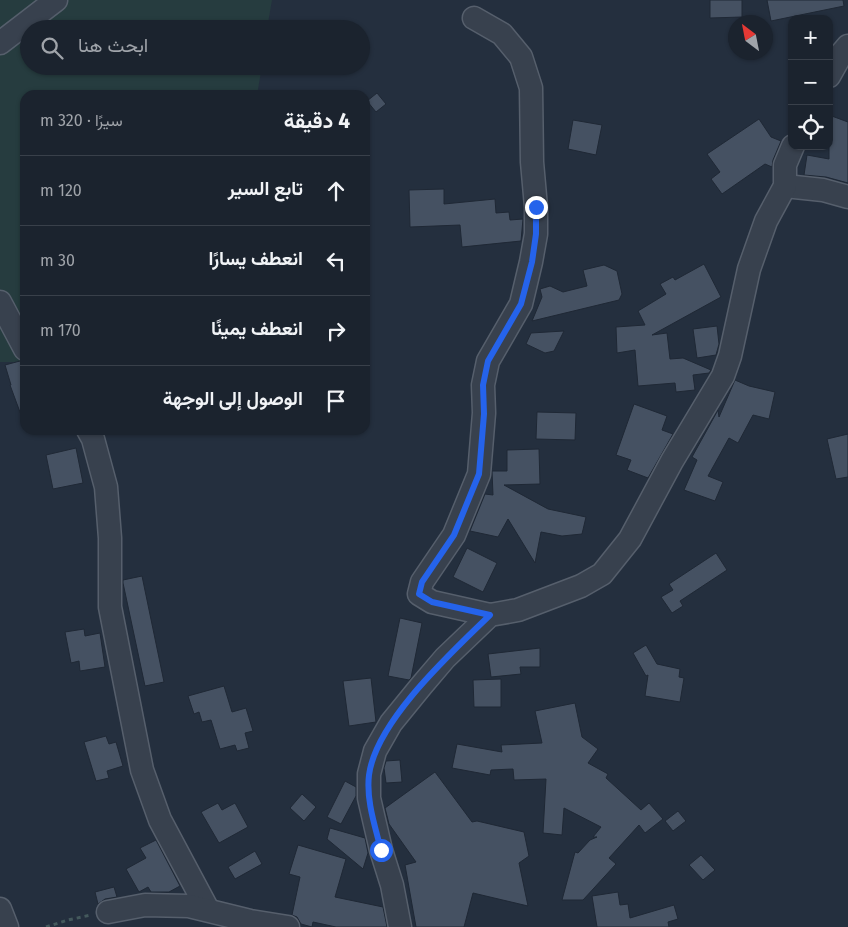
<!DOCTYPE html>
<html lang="ar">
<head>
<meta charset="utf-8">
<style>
  body { margin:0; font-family:"Fira Sans",Vazirmatn,sans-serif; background:#282f3a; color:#f1f3f6; direction:rtl }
  .controls { position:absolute; right:15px; top:15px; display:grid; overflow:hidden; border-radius:10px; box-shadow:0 1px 4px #0004 }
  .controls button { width:45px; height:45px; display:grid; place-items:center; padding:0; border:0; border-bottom:1px solid #39404a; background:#1b232e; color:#f1f3f6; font:25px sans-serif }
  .compass { position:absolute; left:728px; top:15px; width:45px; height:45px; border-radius:50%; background:#1b232e; box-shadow:0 1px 4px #0004; rotate:328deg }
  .stop { position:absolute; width:15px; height:15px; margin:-11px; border:4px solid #2563eb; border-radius:50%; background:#fff }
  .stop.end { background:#2563eb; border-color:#fff; box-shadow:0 1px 5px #0008 }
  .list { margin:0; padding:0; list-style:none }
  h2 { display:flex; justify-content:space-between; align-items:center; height:65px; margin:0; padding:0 20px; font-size:21px }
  h2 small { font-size:16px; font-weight:400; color:#a0a4aa }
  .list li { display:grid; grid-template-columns:32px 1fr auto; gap:15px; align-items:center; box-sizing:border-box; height:70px; padding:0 20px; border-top:1px solid #39404a }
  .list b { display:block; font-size:19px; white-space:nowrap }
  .list em { font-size:16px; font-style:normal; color:#a0a4aa }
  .icon { flex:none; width:28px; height:28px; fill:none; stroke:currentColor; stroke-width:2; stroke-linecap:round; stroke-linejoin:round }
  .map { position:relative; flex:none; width:848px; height:927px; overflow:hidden; direction:ltr }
  .search { position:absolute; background:#1b232e; box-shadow:0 1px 4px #0004; left:20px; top:20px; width:350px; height:55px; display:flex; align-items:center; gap:12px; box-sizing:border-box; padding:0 18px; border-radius:28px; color:#a0a4aa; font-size:19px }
  .panel { position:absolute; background:#1b232e; box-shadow:0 1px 4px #0004; left:20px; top:90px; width:350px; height:345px; border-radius:15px; direction:rtl }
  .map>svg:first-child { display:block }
  .green { fill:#263c3f }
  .building { fill:#455162; stroke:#1f2835 }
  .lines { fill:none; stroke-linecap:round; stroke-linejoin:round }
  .minor-casing { stroke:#565f6c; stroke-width:25 }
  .path { stroke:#44595c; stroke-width:3; stroke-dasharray:4 4; stroke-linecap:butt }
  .minor { stroke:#38414e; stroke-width:22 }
  .route { stroke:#2563eb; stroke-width:6 }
</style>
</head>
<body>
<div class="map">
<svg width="848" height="927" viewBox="0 0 848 927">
  <rect width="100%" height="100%" fill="#242f3e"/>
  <polygon class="green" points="0,0 272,0 267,29 29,29 29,66 262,66 257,95 25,95 25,362 0,362"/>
  <g class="building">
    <polygon points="710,0 742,0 742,17 710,18"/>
    <polygon points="767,0 843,0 844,6 771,21"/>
    <polygon points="377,93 386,104 376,112 367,101"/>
    <polygon points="829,115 848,122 848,183 826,177 804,175 807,155 829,159"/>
    <polygon points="759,119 771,137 781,141 773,160 772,167 765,164 722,194 711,179 720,172 707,154"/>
    <polygon points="573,120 602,125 596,155 568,149"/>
    <polygon points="444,189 444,204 495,199 496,213 509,212 510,220 523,219 521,241 462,247 460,225 410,227 409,190"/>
    <polygon points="704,264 721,297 652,335 667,333 670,359 683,358 711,370 709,373 693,375 695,390 676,392 675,383 638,386 635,350 617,353 616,327 645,325 638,311 666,294 660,284 673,277 675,280"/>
    <polygon points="604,265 617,271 622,294 619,300 532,321 542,297 540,289 550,286 563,292 587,286 583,270"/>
    <polygon points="717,326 719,344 716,355 697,358 693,329"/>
    <polygon points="564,331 554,351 545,353 526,344 531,333"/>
    <polygon points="20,361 25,362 25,423 24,423 10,385 11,385 5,365"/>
    <polygon points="735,380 749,386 775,392 769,419 753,415 738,443 729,438 708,476 723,482 715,501 684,490 697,460 692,457 718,410 719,417"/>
    <polygon points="634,404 667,416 662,430 673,434 648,478 627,470 631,460 616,455"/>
    <polygon points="537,412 576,413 575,440 536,439"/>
    <polygon points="848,434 848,477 836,479 827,439"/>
    <polygon points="76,448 83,483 53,489 46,455"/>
    <polygon points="539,449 540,484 504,485 548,509 586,517 582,534 562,536 541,532 535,563 508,519 498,537 470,531 485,494 493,495 492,471 507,471 507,450"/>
    <polygon points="467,548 497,563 483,592 453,577"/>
    <polygon points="716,553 727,570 680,601 683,606 672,613 661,597 673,590 669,584"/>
    <polygon points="142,576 164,682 145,686 123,583 123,580"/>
    <polygon points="400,618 422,623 411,678 409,680 388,676"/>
    <polygon points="84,629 85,636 100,633 105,667 80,671 79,661 71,663 65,632"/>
    <polygon points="646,645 657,664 680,669 679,677 684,678 680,702 645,696 648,675 646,676 633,653"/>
    <polygon points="540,648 540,667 520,667 521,674 491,677 488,654"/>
    <polygon points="371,678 376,722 349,726 343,681"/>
    <polygon points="501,679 501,707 474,707 473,680"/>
    <polygon points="224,686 232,712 246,708 253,731 245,733 249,748 237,751 235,745 220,749 211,720 202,722 199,712 194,714 188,696"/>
    <polygon points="575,703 582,737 598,749 588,763 608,774 606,778 641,810 649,803 663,819 645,833 639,825 609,858 616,864 583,900 562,900 575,852 578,853 590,840 597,837 593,837 601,827 564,808 562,835 543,833 546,779 514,780 513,769 491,770 490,775 452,768 457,744 502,752 501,745 542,743 535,711"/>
    <polygon points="106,736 109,744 116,742 123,766 107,771 109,778 96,781 84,742"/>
    <polygon points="400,760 402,782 386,783 384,768 386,761"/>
    <polygon points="435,772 472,822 477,821 524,832 529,856 519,863 528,906 473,893 464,927 416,927 405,865 416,862 389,824 385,808"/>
    <polygon points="345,781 356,787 356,796 341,824 327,817"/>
    <polygon points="302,794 316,807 304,821 290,808"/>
    <polygon points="218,803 222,810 235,803 248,827 219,843 201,812"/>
    <polygon points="678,811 686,821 673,831 665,821"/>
    <polygon points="330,828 365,838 368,853 363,869 327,839"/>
    <polygon points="156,840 180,886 169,892 151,892 148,887 139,892 126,869 146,858 140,848"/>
    <polygon points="298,845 346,859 335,897 383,907 387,927 336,927 313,922 312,927 301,924 297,917 292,915 300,877 289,874"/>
    <polygon points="255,851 262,864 235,879 228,867"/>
    <polygon points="701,855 715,870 703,880 689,865"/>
    <polygon points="114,887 117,897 105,899 98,904 95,892"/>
    <polygon points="618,892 620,905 628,904 630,918 674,905 678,919 668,922 669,927 597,927 592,896"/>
  </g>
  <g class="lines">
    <g class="minor-casing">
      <g id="minor">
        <polyline points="474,18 502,34 521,57 531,88 532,162 536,207 536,234 531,262 521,304 488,361 483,385 484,413 479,474 454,535 422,582 419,594 432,602 490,615"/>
        <polyline points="0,43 56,0"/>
        <polyline points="829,76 842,53 848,46"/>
        <polyline points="785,186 823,190 848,197"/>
        <polyline points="0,302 25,349"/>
        <polyline points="88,430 93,439 106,487 110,538 110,607 142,770 160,820 208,910"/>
        <polyline points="0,909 7,927"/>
        <polyline points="108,912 145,905 189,906 250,921 288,927"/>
        <polyline points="400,927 392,885 381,850 369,798 369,774 375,751 391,723 422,685 445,658 490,615 518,610 581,586 602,574 630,539 672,461 723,376 730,356 749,269 766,221 785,186 785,165 793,146"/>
      </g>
    </g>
    <polyline class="path" points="46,927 68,920 91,915"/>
    <use href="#minor" class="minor"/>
  </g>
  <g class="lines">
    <path class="route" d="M381 850C375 826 366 800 369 775 376 721 452 652 490 615L432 602 419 594 422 582 454 535 479 474 484 414 483 385 488 361 521 304 532 262 536 234V207"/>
  </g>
</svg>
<div class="controls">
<button>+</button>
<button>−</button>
<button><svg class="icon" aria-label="locate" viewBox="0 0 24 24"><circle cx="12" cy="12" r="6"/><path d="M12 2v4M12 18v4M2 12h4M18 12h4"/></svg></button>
</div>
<svg class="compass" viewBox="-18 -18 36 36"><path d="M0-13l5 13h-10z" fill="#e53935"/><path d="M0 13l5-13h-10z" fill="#a0a4aa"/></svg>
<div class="stop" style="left:381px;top:850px"></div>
<div class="stop end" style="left:536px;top:207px"></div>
<div class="search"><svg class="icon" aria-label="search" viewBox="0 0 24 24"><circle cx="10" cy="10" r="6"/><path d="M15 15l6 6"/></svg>ابحث هنا</div>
<section class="panel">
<h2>4 دقيقة<small>سيرًا · 320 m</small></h2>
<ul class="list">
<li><svg class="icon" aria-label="ahead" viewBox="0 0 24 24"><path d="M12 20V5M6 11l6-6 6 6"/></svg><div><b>تابع السير</b></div><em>120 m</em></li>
<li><svg class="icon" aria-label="left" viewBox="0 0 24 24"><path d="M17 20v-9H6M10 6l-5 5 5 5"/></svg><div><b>انعطف يسارًا</b></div><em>30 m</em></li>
<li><svg class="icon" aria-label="right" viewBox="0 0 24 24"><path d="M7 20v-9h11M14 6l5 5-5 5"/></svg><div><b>انعطف يمينًا</b></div><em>170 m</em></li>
<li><svg class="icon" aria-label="arrive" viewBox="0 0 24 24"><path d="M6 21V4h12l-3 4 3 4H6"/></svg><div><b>الوصول إلى الوجهة</b></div></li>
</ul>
</section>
</div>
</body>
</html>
